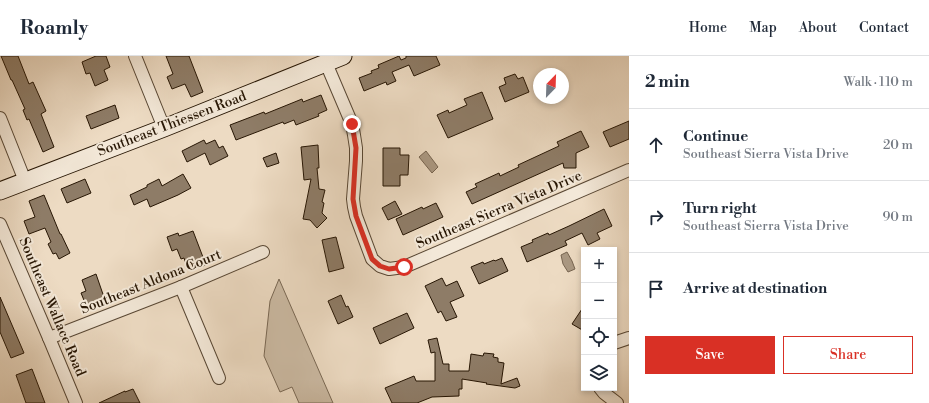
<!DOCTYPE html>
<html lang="en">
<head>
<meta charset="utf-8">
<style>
  body { margin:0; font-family:"Libre Bodoni",serif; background:#f2f2f3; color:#1f2937 }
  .controls { position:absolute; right:12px; bottom:12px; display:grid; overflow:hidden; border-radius:0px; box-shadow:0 2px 6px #0003 }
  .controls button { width:36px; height:36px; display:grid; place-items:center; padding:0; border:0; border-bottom:1px solid #e0e1e3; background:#fff; color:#1f2937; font:20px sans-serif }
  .compass { position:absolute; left:533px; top:12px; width:36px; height:36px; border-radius:50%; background:#fff; box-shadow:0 2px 6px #0003; rotate:23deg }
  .stop { position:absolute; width:12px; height:12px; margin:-9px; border:3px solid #d93025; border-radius:50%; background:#fff }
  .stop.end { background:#d93025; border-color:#fff; box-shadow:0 1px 4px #0008 }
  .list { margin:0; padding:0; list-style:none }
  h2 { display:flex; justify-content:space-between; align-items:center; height:52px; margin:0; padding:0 16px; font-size:17px }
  h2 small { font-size:13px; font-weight:400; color:#747a83 }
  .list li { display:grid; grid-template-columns:26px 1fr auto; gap:12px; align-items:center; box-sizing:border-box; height:72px; padding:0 16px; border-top:1px solid #e0e1e3 }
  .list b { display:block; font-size:15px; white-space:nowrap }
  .list p { margin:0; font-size:13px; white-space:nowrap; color:#747a83 }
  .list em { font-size:13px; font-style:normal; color:#747a83 }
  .actions { display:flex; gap:8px; padding:12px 16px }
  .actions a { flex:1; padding:9px 0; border:1px solid #d93025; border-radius:0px; text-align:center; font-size:14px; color:#d93025 }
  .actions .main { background:#d93025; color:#fff }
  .icon { flex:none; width:22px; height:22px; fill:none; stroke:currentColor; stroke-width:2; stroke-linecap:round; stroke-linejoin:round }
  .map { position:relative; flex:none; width:629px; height:347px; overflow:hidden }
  header { display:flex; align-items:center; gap:24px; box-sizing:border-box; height:56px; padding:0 20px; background:#fff; border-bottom:1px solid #e0e1e3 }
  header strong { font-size:19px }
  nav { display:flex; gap:22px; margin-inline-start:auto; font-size:14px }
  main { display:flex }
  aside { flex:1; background:#fff }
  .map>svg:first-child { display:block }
  .green { fill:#cbbaa3; stroke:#796854 }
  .water { fill:#aa9882; stroke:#766450 }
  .building { fill:#8e7c67; stroke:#271604 }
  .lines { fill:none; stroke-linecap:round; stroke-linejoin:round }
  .minor-casing { stroke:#584734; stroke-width:14 }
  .secondary-casing { stroke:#271604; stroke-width:19 }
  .minor { stroke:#f3e8d8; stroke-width:12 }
  .secondary { stroke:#f3e8d8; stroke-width:17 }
  .route { stroke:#d93025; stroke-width:5 }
  .labels { text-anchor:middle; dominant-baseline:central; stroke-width:4; stroke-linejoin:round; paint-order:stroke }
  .street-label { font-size:14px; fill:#271604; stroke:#f3e8d8 }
</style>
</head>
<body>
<header>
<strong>Roamly</strong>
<nav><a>Home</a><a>Map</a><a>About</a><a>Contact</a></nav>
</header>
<main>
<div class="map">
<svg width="629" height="347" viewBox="0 0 629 347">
  <rect width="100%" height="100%" fill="#eddbc3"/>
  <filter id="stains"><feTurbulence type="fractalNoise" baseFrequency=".005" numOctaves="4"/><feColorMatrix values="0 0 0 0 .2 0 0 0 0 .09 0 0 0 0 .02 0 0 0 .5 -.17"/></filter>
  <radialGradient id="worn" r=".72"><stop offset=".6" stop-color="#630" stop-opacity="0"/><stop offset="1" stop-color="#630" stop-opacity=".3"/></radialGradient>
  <polygon class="green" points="279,223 333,347 299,347 292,331 280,336 264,300 270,245"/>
  <g class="water">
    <polygon points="426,95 438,111 432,117 419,101"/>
    <polygon points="567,196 572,205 575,213 568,216 563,208 561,199"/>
  </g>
  <g class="building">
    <polygon points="1,0 18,0 29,28 33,26 46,55 41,58 54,91 43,96 29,63 27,64 23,54 25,53 12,24 11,24"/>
    <polygon points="96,0 106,0 110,11 104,14 108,24 95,30 90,17 86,18 82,6"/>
    <polygon points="166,0 189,0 203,36 191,41 185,28 172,33 167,21 173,18"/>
    <polygon points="399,0 401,4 406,2 406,0 436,0 440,9 414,20 409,9 392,16 396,25 387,29 386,26 364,35 359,22 372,17 371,15 379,12 378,9"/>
    <polygon points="515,18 518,23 523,21 529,36 505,46 499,31 506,28 504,22"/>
    <polygon points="482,36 493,63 448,82 437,59 448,54 449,57 467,49 464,43"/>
    <polygon points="321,39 327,54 318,58 319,60 296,69 294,64 284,68 283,66 236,84 230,69 264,56 265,58 302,43 303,46"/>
    <polygon points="115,49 119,62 91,73 86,60"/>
    <polygon points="629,65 629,83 610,91 603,76"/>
    <polygon points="581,75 589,91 576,97 576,112 564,112 563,107 472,148 466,136 477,131 475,128 499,117 500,120 519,111 518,109 559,90 557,86"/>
    <polygon points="204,84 206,88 215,84 219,92 223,90 228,100 210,109 205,97 187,106 182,95"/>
    <polygon points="318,89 319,112 317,112 319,133 325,134 322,146 324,147 322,157 327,162 317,172 310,164 303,163 311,123 304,124 301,91"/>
    <polygon points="383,92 400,92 400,99 409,99 408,119 400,119 400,130 383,130"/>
    <polygon points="276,97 279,107 267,111 263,102"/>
    <polygon points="183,118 191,132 178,139 150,151 147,143 134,149 130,139 147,131 147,129 159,123 162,130"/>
    <polygon points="85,123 91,137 67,147 61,133"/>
    <polygon points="44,139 60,178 61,178 70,197 59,203 56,197 53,198 48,188 51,186 45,172 29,178 24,165 35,161 29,145"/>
    <polygon points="395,145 402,158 388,164 382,152"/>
    <polygon points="436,147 443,161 403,179 396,163 422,151 423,153"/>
    <polygon points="604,153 612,170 597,177 600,183 588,189 582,177 565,185 567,189 527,206 521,191 533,186 532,184 548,177 549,179 569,170"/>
    <polygon points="193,175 206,209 194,213 191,206 186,208 184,202 181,203 177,193 172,195 167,181 178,177 179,180"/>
    <polygon points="336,181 344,212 329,216 322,184"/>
    <polygon points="502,202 508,215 479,228 471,211 483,206 484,208 494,204 495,205"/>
    <polygon points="96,218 106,247 88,254 81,237 86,235 82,224"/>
    <polygon points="442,222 446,230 457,225 464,240 450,246 457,261 446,265 441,255 438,257 425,230"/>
    <polygon points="341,239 346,251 348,250 353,261 338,268 328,245"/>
    <polygon points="0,241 24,297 11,302 0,276"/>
    <polygon points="584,250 584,275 572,268"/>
    <polygon points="407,257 414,272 380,288 373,272"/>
    <polygon points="437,282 443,308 449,308 449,315 469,315 471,298 483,300 484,297 494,298 493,301 498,302 498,306 504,307 501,328 517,322 520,330 515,332 486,328 487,327 462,323 462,333 459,333 459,340 432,341 417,347 392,347 385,332 414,320 416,325 435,325 435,296 431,297 428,284"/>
    <polygon points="32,313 45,347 26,347 16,319"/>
    <polygon points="133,333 140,347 99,347 125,335 125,336"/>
  </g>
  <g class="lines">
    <g class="minor-casing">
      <g id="minor">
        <polyline points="135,0 164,72"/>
        <polyline points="326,7 352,68 354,79 356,92 356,105 353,143 354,151 356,160 372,203 380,210 389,213 404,211 629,114"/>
        <polyline points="0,62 25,125"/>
        <polyline points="0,168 49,282 76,347"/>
        <polyline points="181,231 219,322"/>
        <polyline points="49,282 65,276 181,231 263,196"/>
        <polyline points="614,287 629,282"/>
        <polyline points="600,332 604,337 617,347"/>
      </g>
    </g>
    <g class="secondary-casing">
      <polyline id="secondary" points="0,135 164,72 343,0"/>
    </g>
    <use href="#minor" class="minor"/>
    <use href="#secondary" class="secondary"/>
  </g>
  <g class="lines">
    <polyline class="route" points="352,68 356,92 353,143 356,160 372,203 380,210 389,213 404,211"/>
  </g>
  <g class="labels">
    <g class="street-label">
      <text transform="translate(172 68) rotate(-21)">Southeast Thiessen Road</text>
      <text transform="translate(499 154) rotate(-23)">Southeast Sierra Vista Drive</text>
      <text transform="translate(151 226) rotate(-22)">Southeast Aldona Court</text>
      <text transform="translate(52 251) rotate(67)">Southeast Wallace Road</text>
    </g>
  </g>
  <rect width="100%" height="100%" filter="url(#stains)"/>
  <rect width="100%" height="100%" fill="url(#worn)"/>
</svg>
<div class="controls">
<button>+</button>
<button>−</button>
<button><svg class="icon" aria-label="locate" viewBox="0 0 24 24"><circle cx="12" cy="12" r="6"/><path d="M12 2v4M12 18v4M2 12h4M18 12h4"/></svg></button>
<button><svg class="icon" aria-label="layers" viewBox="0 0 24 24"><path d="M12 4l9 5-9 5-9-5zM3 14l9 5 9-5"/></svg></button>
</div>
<svg class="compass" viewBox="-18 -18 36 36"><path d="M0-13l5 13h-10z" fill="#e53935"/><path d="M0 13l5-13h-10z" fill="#747a83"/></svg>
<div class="stop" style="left:404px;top:211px"></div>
<div class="stop end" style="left:352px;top:68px"></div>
</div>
<aside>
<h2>2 min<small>Walk · 110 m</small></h2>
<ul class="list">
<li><svg class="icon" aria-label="ahead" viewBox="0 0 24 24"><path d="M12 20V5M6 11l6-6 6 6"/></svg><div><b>Continue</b><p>Southeast Sierra Vista Drive</p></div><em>20 m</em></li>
<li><svg class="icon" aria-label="right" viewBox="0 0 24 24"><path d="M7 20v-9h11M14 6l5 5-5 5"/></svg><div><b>Turn right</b><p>Southeast Sierra Vista Drive</p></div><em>90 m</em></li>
<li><svg class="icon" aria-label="arrive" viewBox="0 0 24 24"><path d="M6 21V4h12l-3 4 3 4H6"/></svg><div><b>Arrive at destination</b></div></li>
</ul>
<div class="actions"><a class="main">Save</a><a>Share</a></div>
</aside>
</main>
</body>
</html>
